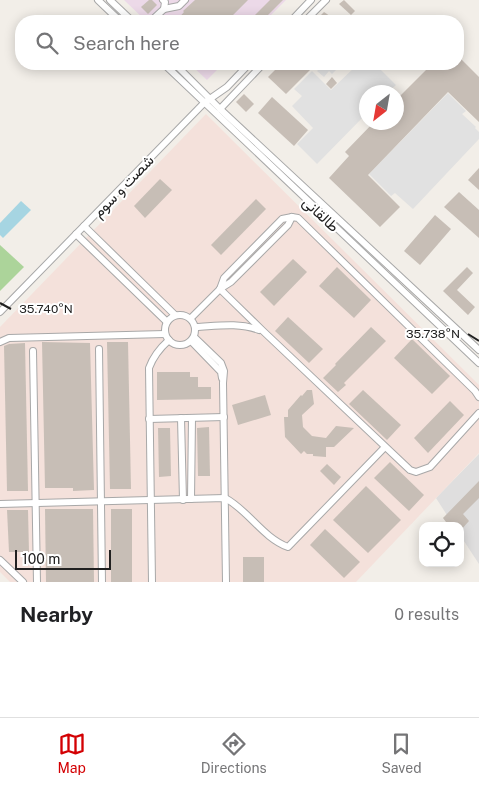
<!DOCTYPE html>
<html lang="en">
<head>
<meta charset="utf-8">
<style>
  body { margin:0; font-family:"Public Sans",Vazirmatn,sans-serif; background:#f2f2f2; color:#202124 }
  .controls { position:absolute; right:15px; bottom:15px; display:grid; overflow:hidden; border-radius:10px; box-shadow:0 2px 12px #0003 }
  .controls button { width:45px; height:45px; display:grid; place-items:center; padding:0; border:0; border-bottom:1px solid #e0e0e0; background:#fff; color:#202124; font:25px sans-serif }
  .compass { position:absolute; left:359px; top:85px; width:45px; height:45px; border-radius:50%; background:#fff; box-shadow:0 2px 12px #0003; rotate:211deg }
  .scale { position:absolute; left:15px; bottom:12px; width:96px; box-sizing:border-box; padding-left:5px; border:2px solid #212121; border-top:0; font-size:14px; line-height:18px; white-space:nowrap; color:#212121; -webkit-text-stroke:4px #fff; paint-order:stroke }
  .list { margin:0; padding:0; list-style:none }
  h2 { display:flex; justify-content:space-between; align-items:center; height:65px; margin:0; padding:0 20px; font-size:21px }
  h2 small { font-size:16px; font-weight:400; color:#757577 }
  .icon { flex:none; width:28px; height:28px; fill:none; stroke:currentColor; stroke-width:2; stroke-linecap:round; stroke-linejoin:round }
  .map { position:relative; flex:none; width:479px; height:582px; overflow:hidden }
  .search { position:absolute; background:#fff; box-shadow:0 2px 12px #0003; left:15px; right:15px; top:15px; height:55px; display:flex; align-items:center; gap:12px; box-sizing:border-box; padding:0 18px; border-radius:20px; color:#757577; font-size:19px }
  .sheet { height:135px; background:#fff }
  nav { display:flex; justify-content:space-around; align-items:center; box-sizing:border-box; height:70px; border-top:1px solid #e0e0e0; background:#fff; font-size:14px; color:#757577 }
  nav a { display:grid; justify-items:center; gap:2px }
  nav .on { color:#d30003 }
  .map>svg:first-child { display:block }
  .residential { fill:#dfdede }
  .industrial { fill:#ecd9e8 }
  .military { fill:#f4e1db }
  .forest { fill:#acd49a }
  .parking { fill:#e1e1e1 }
  .water { fill:#a6d5e2 }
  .building { fill:#c7beb6 }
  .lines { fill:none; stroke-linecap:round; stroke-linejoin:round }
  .minor-casing { stroke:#a8a8a8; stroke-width:8 }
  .minor { stroke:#fff; stroke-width:6 }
  .ticks { fill:none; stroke:#212121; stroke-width:2 }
  .labels { text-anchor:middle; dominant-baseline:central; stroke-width:4; stroke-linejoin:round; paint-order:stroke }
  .street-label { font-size:15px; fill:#212121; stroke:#fff }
  .ticks-label { font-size:12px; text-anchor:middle; fill:#212121; stroke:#fff; stroke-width:4; stroke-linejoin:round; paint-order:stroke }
</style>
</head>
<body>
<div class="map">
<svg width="479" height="582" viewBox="0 0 479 582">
  <rect width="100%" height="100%" fill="#f2eee8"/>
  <polygon class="residential" points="479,454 479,564 460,535 460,526 454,526 436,498"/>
  <g class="industrial">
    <polygon points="124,0 286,0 265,21 146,21"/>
    <polygon points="190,64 223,64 207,80"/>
  </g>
  <polygon class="military" points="206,114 479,385 479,453 356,582 10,582 0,572 0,327"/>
  <polygon class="forest" points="0,245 24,267 0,291"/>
  <g class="parking">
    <polygon points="324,64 342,64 332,74 329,71 324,77 317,71"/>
    <polygon points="358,64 375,64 396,85 388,92 366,92 366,114 317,164 297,144 313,128 292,106 302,96 294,89 312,71 331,90"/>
    <polygon points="448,93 466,111 462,114 476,127 475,128 479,132 479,139 413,209 395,193 391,196 369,174"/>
  </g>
  <polygon class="water" points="21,201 31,210 3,238 0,235 0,223"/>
  <g class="building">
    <polygon points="149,0 152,0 157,5 148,14 141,7"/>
    <polygon points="195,0 248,0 233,15 239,21 220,21 214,16 209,21 176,21 184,12 183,11"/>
    <polygon points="270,0 283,0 262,21 249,21"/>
    <polygon points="344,0 355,11 351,15 339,4"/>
    <polygon points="324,12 327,14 332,18 329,21 315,21"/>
    <polygon points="458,56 479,77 479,122 448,92 368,175 400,207 380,227 329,178 349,156 345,152 374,122 396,122 396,100 428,68 431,70 437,64 458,64"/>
    <polygon points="281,64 316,64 286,94 268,77"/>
    <polygon points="332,77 337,83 331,89 326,84"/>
    <polygon points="244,94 254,104 246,112 236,102"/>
    <polygon points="272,97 308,130 294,146 258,113"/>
    <polygon points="479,168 479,190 468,180"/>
    <polygon points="160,179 172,190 145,218 134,206"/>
    <polygon points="459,192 479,210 479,238 444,207"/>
    <polygon points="256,199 266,209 221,255 211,245"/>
    <polygon points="435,215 451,229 420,265 404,251"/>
    <polygon points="293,259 307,272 274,306 260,292"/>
    <polygon points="337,267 371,300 354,318 319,286"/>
    <polygon points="467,267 473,273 457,290 475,307 468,315 443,291"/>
    <polygon points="288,317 323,349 309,363 275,331"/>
    <polygon points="371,327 386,341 344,383 346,385 338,392 323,378 336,365 335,364"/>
    <polygon points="412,339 450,376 432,394 394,358"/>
    <polygon points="42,342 90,343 94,490 73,491 73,488 45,488"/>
    <polygon points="107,342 128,342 131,489 110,489"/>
    <polygon points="25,343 28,491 7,491 4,346 9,344"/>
    <polygon points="157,372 190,372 190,377 198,377 198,387 211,387 211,399 157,400"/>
    <polygon points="307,390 312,390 314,404 302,415 303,427 312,436 326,438 336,426 354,428 334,447 326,447 326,457 313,456 313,454 307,454 304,451 301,454 285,437 284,417 288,417 288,410 301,395 302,396"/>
    <polygon points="363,390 401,425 387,440 349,404"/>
    <polygon points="265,395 271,415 238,425 232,405"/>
    <polygon points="450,401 464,415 428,453 414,438"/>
    <polygon points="209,427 210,476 198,476 197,428"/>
    <polygon points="158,428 170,428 171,476 159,477"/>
    <polygon points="390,462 424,495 409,511 374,478"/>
    <polygon points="327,464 341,477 334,485 320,471"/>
    <polygon points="479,481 479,498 463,514 469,521 460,531 460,526 449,526 443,518"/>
    <polygon points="366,486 401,520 368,553 333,520"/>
    <polygon points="45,509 93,509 94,582 46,582"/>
    <rect x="111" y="509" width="21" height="73"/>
    <polygon points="7,510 28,510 29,552 9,552"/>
    <polygon points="325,529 360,562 344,578 310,545"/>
    <rect x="243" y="557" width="21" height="25"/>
  </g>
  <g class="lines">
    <g class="minor-casing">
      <g id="minor">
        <polyline points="98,0 120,21"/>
        <polyline points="110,0 132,21"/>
        <polyline points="164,9 179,6 185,0"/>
        <polyline points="151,21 164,9 165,2 163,0"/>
        <polyline points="291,21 311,0"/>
        <polyline points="305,21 326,0"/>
        <polyline points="164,64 479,363"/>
        <polyline points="175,64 220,109 479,350"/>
        <polyline points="220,109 263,64"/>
        <polyline points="84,226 175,315"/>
        <polyline points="76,234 167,322"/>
        <polyline points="220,289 224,278 282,219 292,217 298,218 475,391 479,397"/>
        <polyline points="220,289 263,331 410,470 416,472 430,467 479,413"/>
        <polyline points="0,312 204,103 227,87 249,64"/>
        <circle cx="180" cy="330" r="15"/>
        <polyline points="191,318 220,289 231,282 288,225 292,217"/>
        <path d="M196 327C216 326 239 322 259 330"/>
        <polyline points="194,337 221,363 224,371 223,383 226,582"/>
        <polyline points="191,341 221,372 222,378"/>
        <polyline points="0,342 9,338 165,334"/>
        <polyline points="99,349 102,582"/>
        <polyline points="33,351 37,582"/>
        <polyline points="181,418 183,500"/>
        <polyline points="149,419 224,417"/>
        <polyline points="191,499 192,418"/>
        <path d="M0 504 225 498C248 510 263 538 288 547L385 447"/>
        <polyline points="0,560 23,582"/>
        <path d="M152 582 149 368C153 357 160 348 169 340"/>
      </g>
    </g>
    <use href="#minor" class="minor"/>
  </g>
  <path class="ticks" d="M0 303 11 309M468 334 479 341"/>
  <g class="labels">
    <g class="street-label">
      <text transform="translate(123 186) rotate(-46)">شصت و سوم</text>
      <text transform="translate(321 214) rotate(43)">طالقانی</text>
    </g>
  </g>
  <g class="ticks-label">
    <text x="46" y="313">35.740°N</text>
    <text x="433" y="338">35.738°N</text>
  </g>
</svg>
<div class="controls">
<button><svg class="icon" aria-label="locate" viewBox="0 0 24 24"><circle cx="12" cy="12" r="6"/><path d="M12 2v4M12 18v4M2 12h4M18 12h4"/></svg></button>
</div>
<svg class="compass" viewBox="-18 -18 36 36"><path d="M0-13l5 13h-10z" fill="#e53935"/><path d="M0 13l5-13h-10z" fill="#757577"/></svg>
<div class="scale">100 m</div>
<div class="search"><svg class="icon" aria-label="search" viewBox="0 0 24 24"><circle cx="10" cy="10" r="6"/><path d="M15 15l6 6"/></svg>Search here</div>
</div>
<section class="sheet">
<h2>Nearby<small>0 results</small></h2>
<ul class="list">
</ul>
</section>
<nav>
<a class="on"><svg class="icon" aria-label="map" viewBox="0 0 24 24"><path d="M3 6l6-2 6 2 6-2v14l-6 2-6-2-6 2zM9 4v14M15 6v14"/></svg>Map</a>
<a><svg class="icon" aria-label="directions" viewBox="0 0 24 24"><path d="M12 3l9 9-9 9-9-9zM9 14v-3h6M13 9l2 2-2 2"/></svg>Directions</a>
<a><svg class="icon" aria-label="saved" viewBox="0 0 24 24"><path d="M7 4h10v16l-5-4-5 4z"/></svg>Saved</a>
</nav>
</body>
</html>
